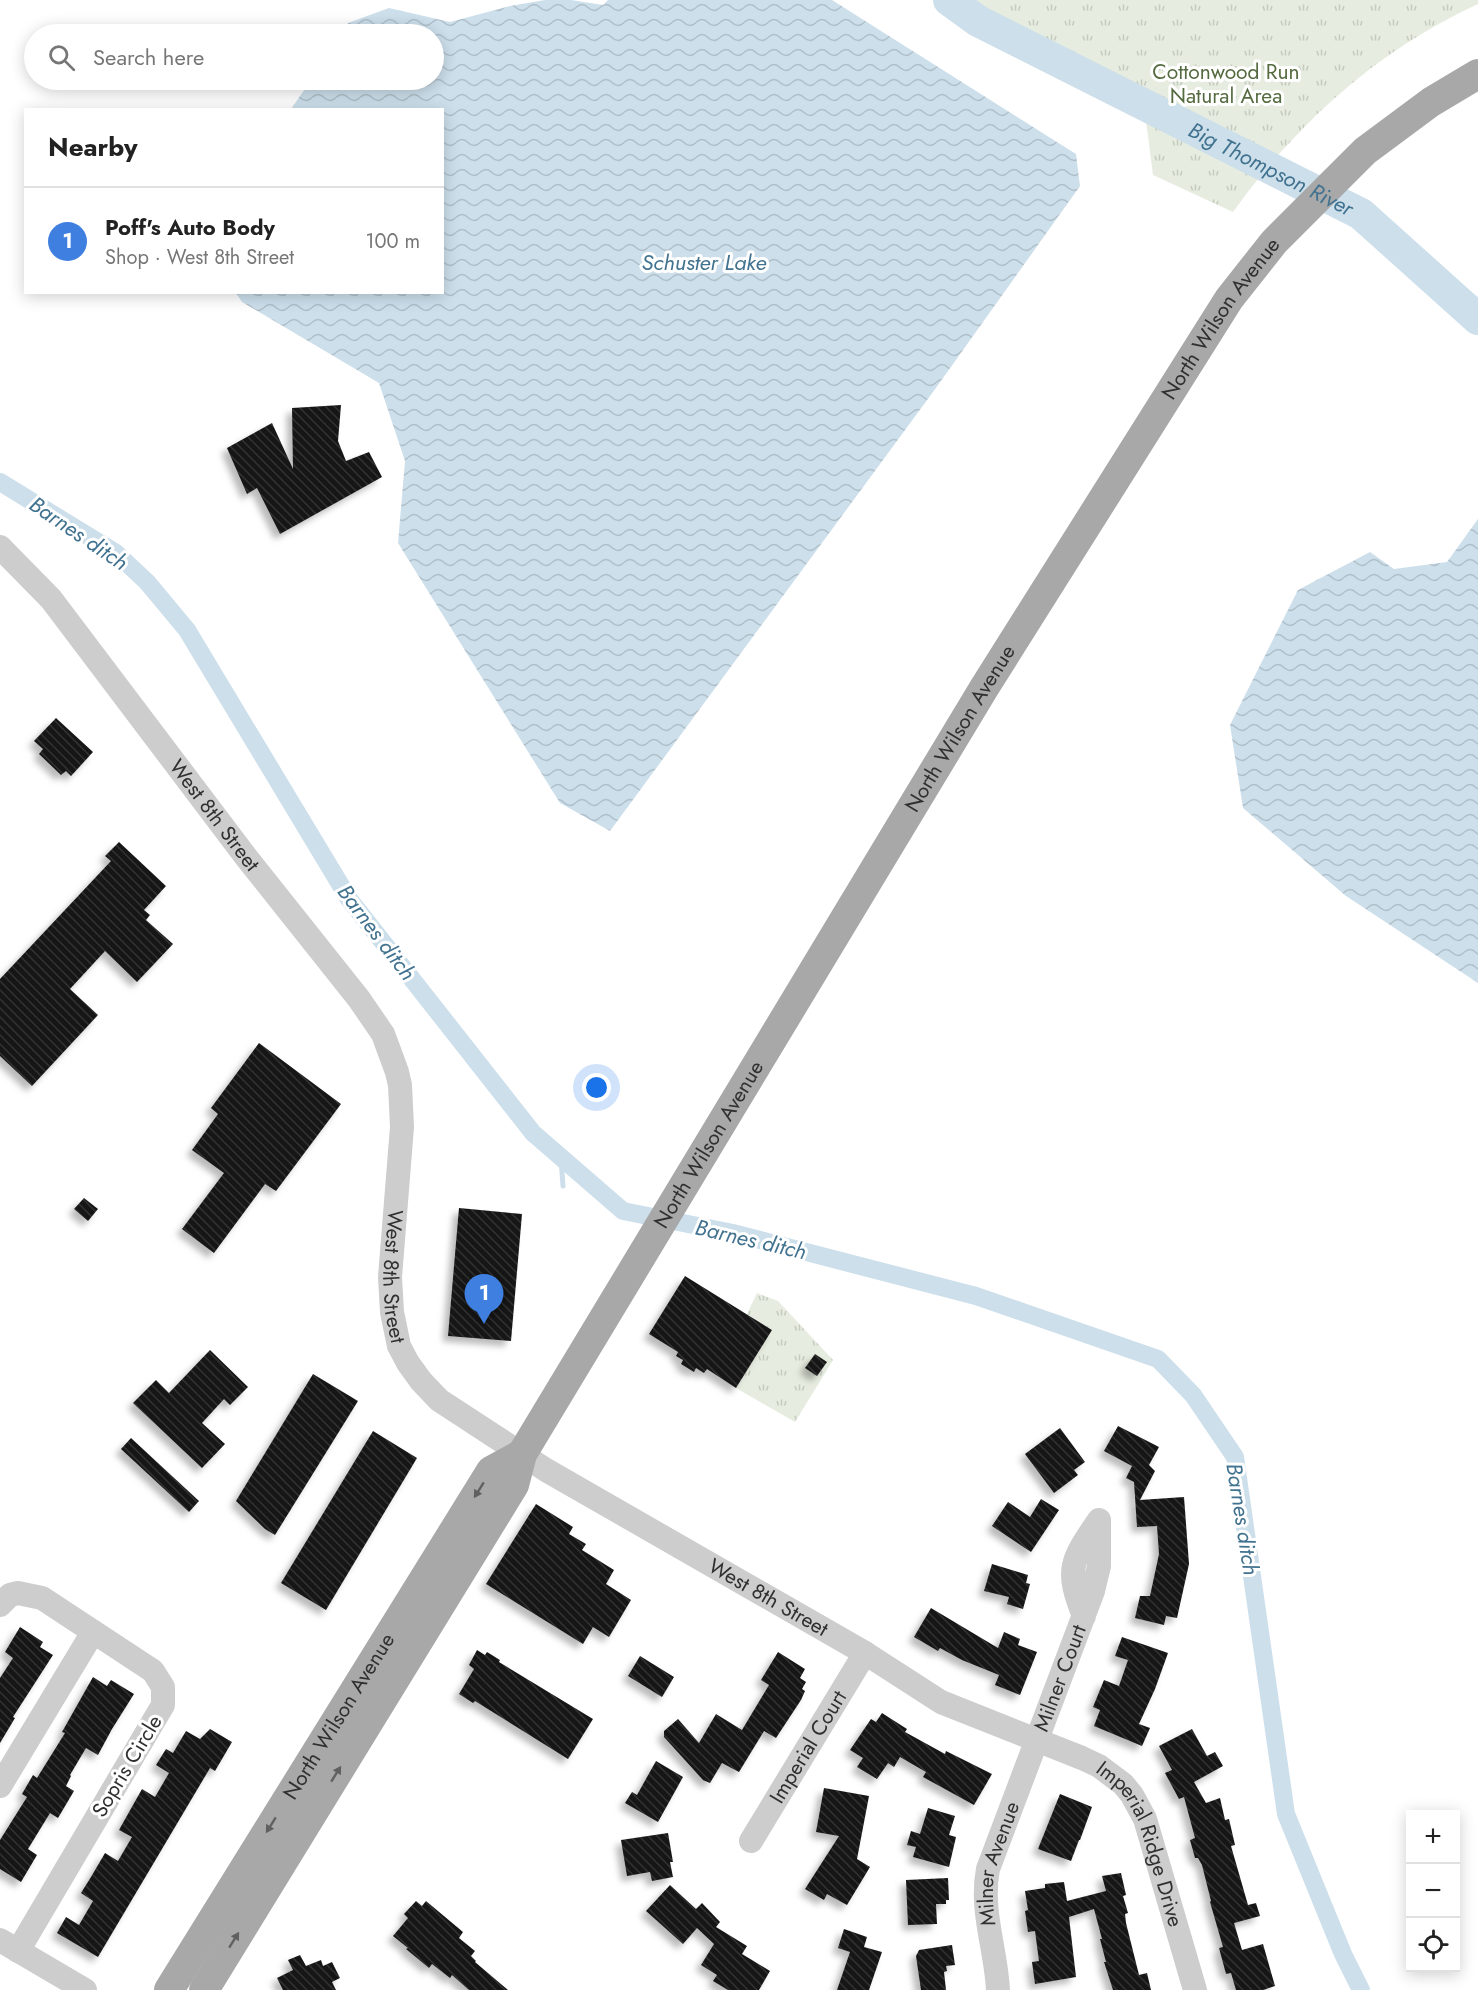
<!DOCTYPE html>
<html lang="en">
<head>
<meta charset="utf-8">
<style>
  body { margin:0; font-family:Jost,sans-serif; background:#f2f2f2; color:#222 }
  .controls { position:absolute; right:18px; bottom:18px; display:grid; overflow:hidden; border-radius:0px; box-shadow:0 3px 15px #0003 }
  .controls button { width:54px; height:54px; display:grid; place-items:center; padding:0; border:0; border-bottom:2px solid #e0e0e0; background:#fff; color:#222; font:30px sans-serif }
  .you { position:absolute; left:597px; top:1088px; width:21px; height:21px; margin:-15px; border:4px solid #fff; border-radius:50%; background:#1a73e8; box-shadow:0 0 0 9px #1a73e833 }
  .badge { display:grid; place-items:center; width:39px; height:39px; border-radius:50%; background:#dd3c4b; color:#fff; font-size:20px; font-weight:700 }
  .pin { position:absolute; translate:-50% -50px; filter:drop-shadow(0 2px 3px #0008) }
  .pin::after { content:''; position:absolute; top:32px; width:21px; height:18px; background:inherit; clip-path:polygon(0 0,100% 0,50% 100%) }
  .list { margin:0; padding:0; list-style:none }
  h2 { display:flex; justify-content:space-between; align-items:center; height:78px; margin:0; padding:0 24px; font-size:26px }
  h2 small { font-size:20px; font-weight:400; color:#767676 }
  .list li { display:grid; grid-template-columns:39px 1fr auto; gap:18px; align-items:center; box-sizing:border-box; height:108px; padding:0 24px; border-top:2px solid #e0e0e0 }
  .list b { display:block; font-size:22px; white-space:nowrap }
  .list p { margin:0; font-size:20px; white-space:nowrap; color:#767676 }
  .list em { font-size:20px; font-style:normal; color:#767676 }
  .icon { flex:none; width:33px; height:33px; fill:none; stroke:currentColor; stroke-width:2; stroke-linecap:round; stroke-linejoin:round }
  .map { position:relative; flex:none; width:1478px; height:1990px; overflow:hidden }
  .search { position:absolute; background:#fff; box-shadow:0 3px 15px #0003; left:24px; top:24px; width:420px; height:66px; display:flex; align-items:center; gap:15px; box-sizing:border-box; padding:0 21px; border-radius:33px; color:#767676; font-size:22px }
  .panel { position:absolute; background:#fff; box-shadow:0 3px 15px #0003; left:24px; top:108px; width:420px; height:186px; border-radius:0px }
  .map>svg:first-child { display:block }
  .park { fill:url(#park-tufts) }
  .water { fill:url(#water-waves) }
  .lines { fill:none; stroke-linecap:round; stroke-linejoin:round }
  .stream { stroke:#ccdfeb; stroke-width:5 }
  .canal { stroke:#ccdfeb; stroke-width:18 }
  .river { stroke:#ccdfeb; stroke-width:32 }
  .building { fill:url(#building-back-hatch); filter:url(#shadow) }
  .minor { stroke:#cdcdcd; stroke-width:24 }
  .major { stroke:#a8a8a8; stroke-width:30 }
  .oneway { fill:#606060 }
  .labels { text-anchor:middle; dominant-baseline:central; stroke-width:6; stroke-linejoin:round; paint-order:stroke }
  .park-label { font-size:21px; fill:#546a3f; stroke:#fff }
  .street-label { font-size:21px; fill:#303030; stroke:#fff }
  .water-label { font-size:22px; font-style:italic; fill:#41728f; stroke:#fff }
</style>
</head>
<body>
<div class="map">
<svg width="1478" height="1990" viewBox="0 0 1478 1990">
  <defs>
    <pattern id="park-tufts" width="24" height="20" patternUnits="userSpaceOnUse" patternTransform="scale(1.5)"><rect width="24" height="20" fill="#e6ecdf"/><path d="M3 7l-1-3M5 7V3M7 7l1-3M15 17l-1-3M17 17v-4M19 17l1-3" fill="none" stroke="#c6cbc0"/></pattern>
    <pattern id="water-waves" width="16" height="10" patternUnits="userSpaceOnUse" patternTransform="scale(1.5)"><rect width="16" height="10" fill="#ccdfeb"/><path d="M0 5q4-4 8 0t8 0" fill="none" stroke="#b0c0ca"/></pattern>
    <pattern id="building-back-hatch" width="6" height="6" patternUnits="userSpaceOnUse" patternTransform="scale(1.5)"><rect width="6" height="6" fill="#171717"/><path d="M-1 5l2 2M0 0l6 6M5-1l2 2" fill="none" stroke="#303030"/></pattern>
    <filter id="shadow"><feDropShadow dx="-5.5" dy="5.5" stdDeviation="3" flood-color="#0004"/></filter>
  </defs>
  <rect width="100%" height="100%" fill="#fff"/>
  <g class="park">
    <path d="M942 0H1478V4C1378 50 1297 123 1233 212L1153 175 1144 105 983 31Z"/>
    <polygon points="757,1293 778,1301 833,1360 795,1422 736,1388 772,1330 747,1314"/>
  </g>
  <g class="water">
    <polygon points="545,0 571,0 603,5 608,0 832,0 1076,154 1080,186 933,392 610,831 560,803 398,543 405,461 379,383 242,302 236,293 442,292 442,110 291,109 311,80 434,80 434,34 341,34 348,23 389,8 450,22 510,6"/>
    <polygon points="1478,519 1478,983 1346,896 1243,808 1230,725 1298,590 1370,552 1394,569 1447,562"/>
  </g>
  <g class="lines">
    <g class="stream">
      <polyline points="1477,318 1478,318"/>
      <polyline points="561,1158 563,1186"/>
    </g>
    <polyline class="canal" points="0,482 116,553 147,582 187,630 349,899 533,1133 623,1211 733,1233 976,1296 1158,1359 1193,1395 1235,1457 1286,1814 1343,1954 1361,1990"/>
    <path class="river" id="s1" d="M949 0 978 21 1361 214 1478 319"/>
  </g>
  <g class="building">
    <polygon points="341,405 338,441 346,461 369,452 382,477 280,534 257,488 247,494 227,448 272,423 293,469 292,408"/>
    <polygon points="56,718 93,752 71,776 66,771 61,775 39,754 43,749 34,741"/>
    <polygon points="119,842 166,886 144,910 150,915 146,920 173,944 137,982 105,951 70,989 98,1015 32,1086 0,1056 0,979 111,861 105,856"/>
    <polygon points="259,1043 341,1104 276,1191 265,1184 214,1253 182,1229 224,1173 192,1150 218,1114 211,1108"/>
    <polygon points="84,1198 98,1209 88,1221 74,1209"/>
    <polygon points="459,1208 522,1214 511,1341 448,1336"/>
    <polygon points="685,1276 772,1330 736,1388 707,1369 704,1373 696,1368 694,1372 681,1364 683,1360 676,1356 678,1352 649,1334"/>
    <polygon points="210,1350 248,1387 230,1405 224,1399 202,1423 225,1444 202,1468 133,1403 156,1380 169,1393"/>
    <polygon points="815,1354 827,1362 817,1376 805,1368"/>
    <polygon points="313,1374 358,1401 275,1535 265,1529 236,1501"/>
    <polygon points="1118,1426 1159,1447 1149,1465 1155,1471 1140,1500 1184,1497 1189,1564 1177,1618 1166,1616 1164,1625 1135,1618 1140,1596 1150,1596 1159,1554 1157,1526 1137,1527 1134,1482 1126,1478 1132,1466 1104,1451"/>
    <polygon points="1060,1428 1085,1462 1074,1470 1078,1475 1054,1493 1025,1454"/>
    <polygon points="373,1431 417,1458 326,1610 281,1583"/>
    <polygon points="131,1438 199,1501 189,1512 121,1449"/>
    <polygon points="1041,1499 1059,1510 1031,1552 992,1526 1008,1502 1030,1517"/>
    <polygon points="536,1504 573,1527 569,1534 586,1544 582,1550 614,1570 606,1584 631,1600 609,1637 593,1627 583,1644 486,1584"/>
    <polygon points="992,1564 1028,1575 1026,1583 1030,1584 1023,1609 1007,1604 1009,1597 984,1591"/>
    <polygon points="931,1608 998,1648 1004,1632 1020,1639 1018,1645 1037,1652 1020,1695 995,1685 999,1675 962,1660 940,1648 938,1651 914,1637"/>
    <polygon points="20,1627 43,1642 40,1647 53,1655 13,1717 15,1718 0,1743 0,1678 13,1658 5,1652"/>
    <polygon points="1122,1637 1168,1653 1155,1689 1139,1724 1150,1728 1142,1746 1094,1726 1100,1710 1093,1707 1104,1680 1119,1686 1128,1660 1115,1656"/>
    <polygon points="477,1650 485,1655 487,1652 500,1660 499,1662 593,1719 568,1759 475,1701 473,1703 459,1694 474,1669 469,1665"/>
    <polygon points="778,1652 805,1669 800,1678 806,1682 802,1689 805,1691 801,1700 776,1738 764,1731 739,1772 722,1763 710,1783 703,1780 664,1737 664,1731 678,1719 699,1743 716,1714 742,1730 769,1685 761,1680"/>
    <polygon points="640,1656 674,1677 662,1697 628,1676"/>
    <polygon points="93,1677 107,1686 111,1680 134,1694 112,1729 98,1755 86,1748 70,1775 71,1776 66,1786 74,1791 58,1818 50,1813 28,1849 37,1855 21,1882 0,1869 0,1840 27,1797 22,1794 33,1775 37,1778 65,1733 62,1732"/>
    <polygon points="882,1713 907,1729 905,1732 945,1754 946,1751 992,1774 974,1805 923,1777 926,1772 900,1757 894,1767 888,1763 877,1779 857,1767 863,1758 850,1750 871,1719 876,1722"/>
    <polygon points="210,1729 232,1742 215,1771 210,1768 98,1957 57,1933 66,1917 79,1925 93,1901 81,1893 91,1877 105,1853 118,1861 132,1837 119,1830 142,1789 155,1797 169,1773 156,1765 166,1749 173,1753 186,1731 200,1739"/>
    <polygon points="1192,1729 1207,1756 1215,1752 1223,1766 1194,1782 1206,1803 1220,1798 1225,1820 1229,1819 1235,1845 1231,1846 1248,1905 1256,1903 1260,1916 1234,1923 1242,1950 1263,1944 1275,1986 1263,1990 1236,1990 1231,1973 1226,1974 1219,1948 1223,1947 1210,1902 1211,1901 1202,1865 1198,1858 1195,1858 1190,1840 1195,1838 1184,1797 1179,1799 1165,1773 1172,1770 1159,1746"/>
    <polygon points="656,1761 683,1777 658,1822 625,1803 632,1792 637,1795"/>
    <polygon points="824,1788 869,1796 857,1859 870,1867 847,1905 827,1894 824,1900 805,1889 839,1836 816,1832"/>
    <polygon points="1060,1794 1092,1807 1080,1840 1079,1840 1071,1861 1038,1849"/>
    <polygon points="928,1808 955,1816 949,1835 956,1837 949,1867 913,1857 916,1847 907,1845 911,1831 920,1834"/>
    <polygon points="668,1833 673,1862 670,1862 673,1877 652,1881 650,1872 627,1876 621,1840"/>
    <polygon points="1121,1873 1126,1895 1123,1896 1128,1913 1125,1914 1126,1923 1139,1975 1147,1973 1151,1990 1113,1990 1104,1962 1106,1962 1100,1939 1102,1939 1094,1909 1069,1917 1076,1977 1035,1984 1032,1962 1039,1961 1035,1931 1028,1932 1025,1911 1028,1910 1025,1891 1045,1888 1045,1884 1064,1882 1067,1901 1106,1891 1102,1876"/>
    <polygon points="948,1878 949,1900 946,1900 946,1904 936,1904 937,1924 908,1925 906,1880"/>
    <polygon points="670,1885 696,1909 702,1903 720,1922 716,1927 747,1946 742,1954 770,1971 759,1990 728,1990 713,1981 717,1975 701,1965 714,1944 697,1928 683,1944 646,1911"/>
    <polygon points="416,1901 422,1906 426,1901 463,1932 459,1938 475,1951 471,1956 476,1961 475,1962 508,1990 469,1990 452,1975 450,1978 432,1964 429,1968 406,1949 408,1948 393,1936 408,1918 404,1914"/>
    <polygon points="844,1929 867,1937 864,1947 882,1952 869,1990 837,1990 850,1952 838,1948"/>
    <polygon points="952,1945 955,1965 946,1966 947,1971 944,1972 946,1990 921,1990 916,1956 919,1950"/>
    <polygon points="300,1955 306,1966 321,1960 323,1966 332,1962 340,1978 332,1982 336,1990 283,1990 277,1978 293,1970 288,1960"/>
  </g>
  <g class="lines">
    <g class="minor">
      <path id="s2" d="M0 547 51 599 246 857 359 999 383 1034 397 1072 400 1085 402 1127 390 1277 392 1312 399 1346 408 1363 421 1381 439 1400 546 1470 865 1653 941 1702 1082 1758 1099 1766 1123 1784 1132 1795 1145 1819 1195 1990"/>
      <polyline points="0,1605 10,1595 18,1593 42,1598 153,1671 163,1687 163,1705 18,1951"/>
      <polyline points="0,1786 93,1632"/>
      <path id="s3" d="M751 1841 865 1653"/>
      <polyline points="0,1940 85,1990"/>
      <path id="s4" d="M998 1990C996 1949 980 1910 988 1869L1093 1591 1099 1566V1520C1071 1561 1065 1569 1084 1616"/>
    </g>
    <g class="major">
      <path id="s5" d="M169 1990 491 1471 522 1454"/>
      <path id="s6" d="M204 1990 514 1485 522 1454 984 688 1229 299 1274 242 1365 151 1431 102 1478 74"/>
    </g>
  </g>
  <defs><path id="oneway-solid" d="M-6-.8H1V-3.2L6.5 0L1 3.2V.8H-6Z" transform="scale(1.5)"/></defs>
  <g class="oneway">
    <use href="#oneway-solid" transform="translate(479 1490) rotate(122)"/>
    <use href="#oneway-solid" transform="translate(336 1774) rotate(-58)"/>
    <use href="#oneway-solid" transform="translate(271 1825) rotate(122)"/>
    <use href="#oneway-solid" transform="translate(234 1940) rotate(-58)"/>
  </g>
  <g class="labels">
    <g class="park-label">
      <text x="1226" y="72">Cottonwood Run<tspan x="1226" dy="24">Natural Area</tspan></text>
    </g>
    <g class="street-label">
      <text stroke="none"><textPath href="#s6" startOffset="1958">North Wilson Avenue</textPath></text>
      <text stroke="none"><textPath href="#s6" startOffset="1472">North Wilson Avenue</textPath></text>
      <text stroke="none"><textPath href="#s2" startOffset="344">West 8th Street</textPath></text>
      <text stroke="none"><textPath href="#s6" startOffset="986">North Wilson Avenue</textPath></text>
      <text stroke="none"><textPath href="#s2" startOffset="866">West 8th Street</textPath></text>
      <text stroke="none"><textPath href="#s2" startOffset="1388">West 8th Street</textPath></text>
      <text stroke="none"><textPath href="#s4" startOffset="326">Milner Court</textPath></text>
      <text stroke="none"><textPath href="#s5" startOffset="322">North Wilson Avenue</textPath></text>
      <text stroke="none"><textPath href="#s3" startOffset="110">Imperial Court</textPath></text>
      <text transform="translate(127 1766) rotate(-59)">Sopris Circle</text>
      <text stroke="none"><textPath href="#s2" startOffset="1852">Imperial Ridge Drive</textPath></text>
      <text stroke="none"><textPath href="#s4" startOffset="129">Milner Avenue</textPath></text>
    </g>
    <g class="water-label">
      <text stroke="none"><textPath href="#s1" startOffset="364">Big Thompson River</textPath></text>
      <text x="704" y="262">Schuster Lake</text>
      <text transform="translate(79 533) rotate(34)">Barnes ditch</text>
      <text transform="translate(377 932) rotate(53)">Barnes ditch</text>
      <text transform="translate(751 1239) rotate(13)">Barnes ditch</text>
      <text transform="translate(1243 1519) rotate(81)">Barnes ditch</text>
    </g>
  </g>
</svg>
<div class="controls">
<button>+</button>
<button>−</button>
<button><svg class="icon" aria-label="locate" viewBox="0 0 24 24"><circle cx="12" cy="12" r="6"/><path d="M12 2v4M12 18v4M2 12h4M18 12h4"/></svg></button>
</div>
<div class="you"></div>
<div class="pin badge" style="left:484px;top:1324px;background:#3f7fe0">1</div>
<div class="search"><svg class="icon" aria-label="search" viewBox="0 0 24 24"><circle cx="10" cy="10" r="6"/><path d="M15 15l6 6"/></svg>Search here</div>
<section class="panel">
<h2>Nearby<small></small></h2>
<ul class="list">
<li><span class="badge" style="background:#3f7fe0">1</span><div><b>Poff's Auto Body</b><p>Shop · West 8th Street</p></div><em>100 m</em></li>
</ul>
</section>
</div>
</body>
</html>
